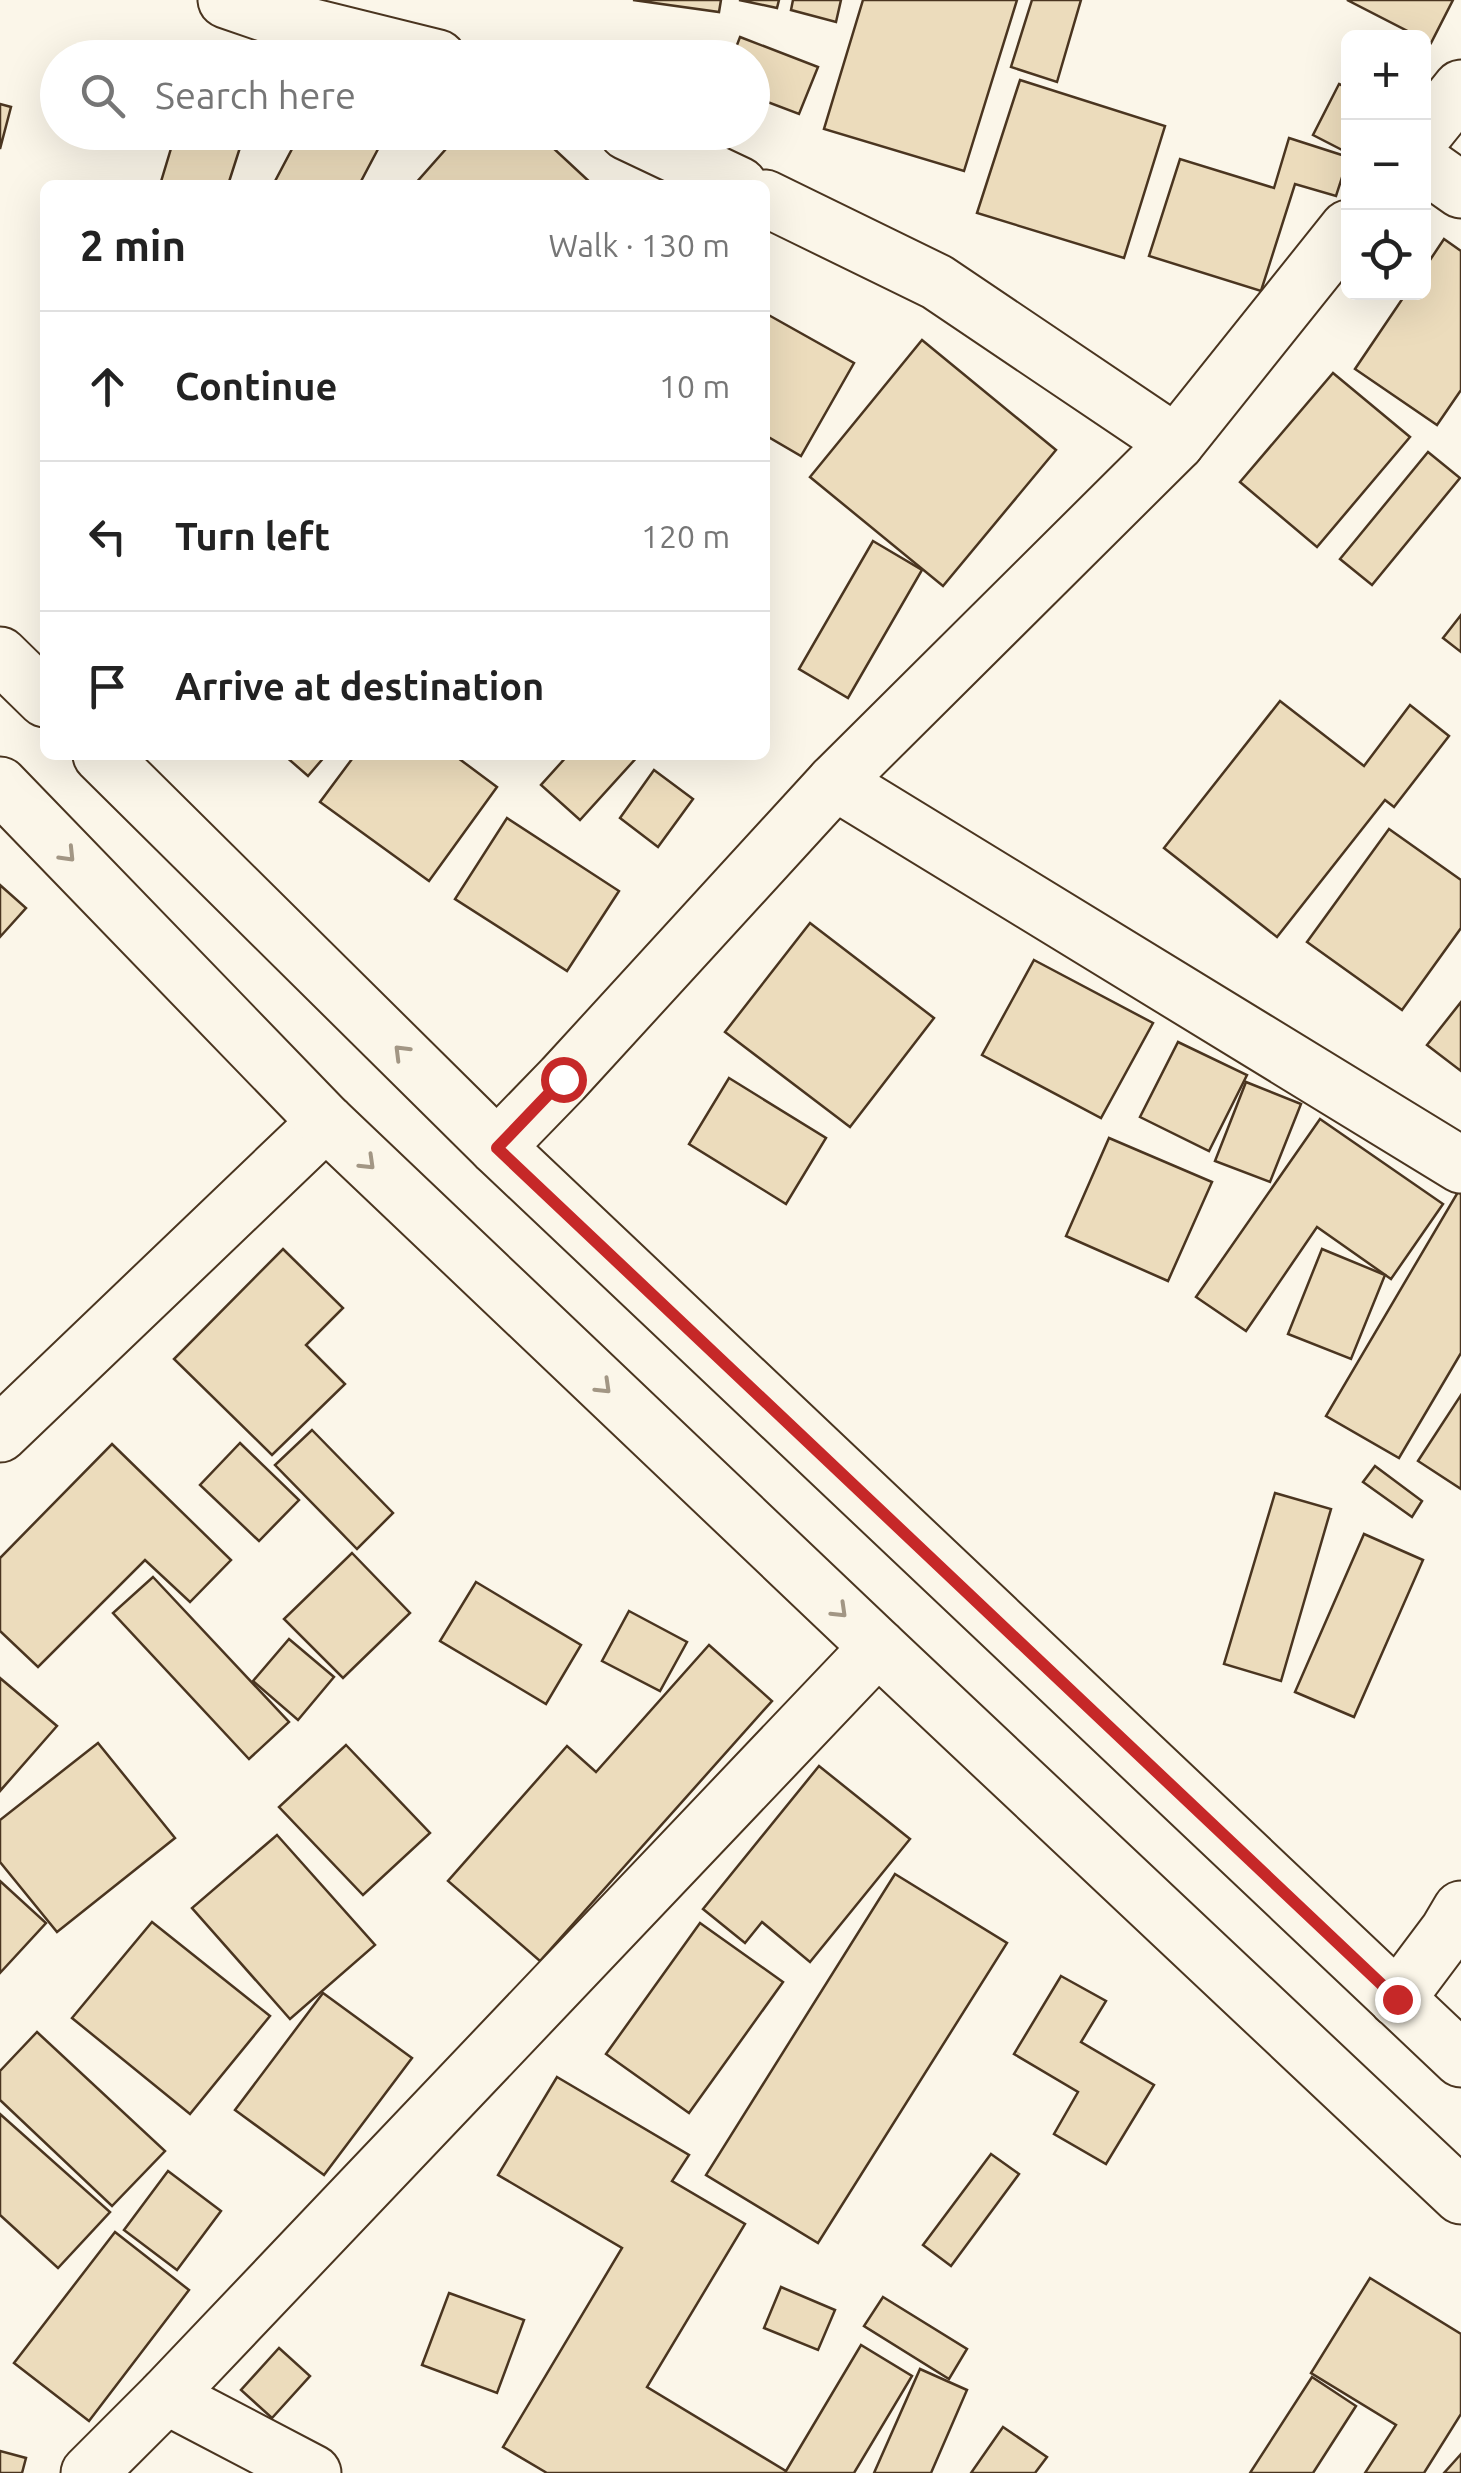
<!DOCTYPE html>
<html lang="en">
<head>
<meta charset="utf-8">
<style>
  body { margin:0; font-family:Ubuntu,sans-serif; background:#f2f2f2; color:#222 }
  .controls { position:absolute; right:30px; top:30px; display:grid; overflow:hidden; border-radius:15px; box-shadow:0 10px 40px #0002 }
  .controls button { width:90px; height:90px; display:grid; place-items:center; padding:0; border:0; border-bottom:2px solid #e0e0e0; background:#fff; color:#222; font:50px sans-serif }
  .stop { position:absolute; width:30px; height:30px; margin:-22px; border:8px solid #c62828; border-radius:50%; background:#fff }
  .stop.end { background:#c62828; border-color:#fff; box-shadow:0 2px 10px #0008 }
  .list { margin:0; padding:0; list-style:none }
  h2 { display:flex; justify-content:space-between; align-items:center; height:130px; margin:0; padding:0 40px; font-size:42px }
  h2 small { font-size:32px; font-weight:400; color:#767676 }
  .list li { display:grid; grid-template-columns:65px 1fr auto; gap:30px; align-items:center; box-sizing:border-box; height:150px; padding:0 40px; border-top:2px solid #e0e0e0 }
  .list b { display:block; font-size:38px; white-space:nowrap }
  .list em { font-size:32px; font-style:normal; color:#767676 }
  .icon { flex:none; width:55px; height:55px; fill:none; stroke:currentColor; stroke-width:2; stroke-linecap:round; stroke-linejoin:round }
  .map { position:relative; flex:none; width:1461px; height:2473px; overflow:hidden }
  .search { position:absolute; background:#fff; box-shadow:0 10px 40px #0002; left:40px; top:40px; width:730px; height:110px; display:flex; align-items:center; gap:25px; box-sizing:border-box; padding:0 35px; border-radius:55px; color:#767676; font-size:38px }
  .panel { position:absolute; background:#fff; box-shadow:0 10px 40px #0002; left:40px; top:180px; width:730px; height:580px; border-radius:15px }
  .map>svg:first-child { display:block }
  .building { fill:#ecdcbc; stroke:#4a3520; stroke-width:2.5 }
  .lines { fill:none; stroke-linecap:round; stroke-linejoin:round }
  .minor-casing { stroke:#4a3520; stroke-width:59 }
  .major-casing { stroke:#4a3520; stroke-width:59 }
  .minor { stroke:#fbf6e9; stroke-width:55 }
  .major { stroke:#fbf6e9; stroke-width:55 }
  .oneway { stroke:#a29684 }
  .route { stroke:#c62828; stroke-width:12 }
</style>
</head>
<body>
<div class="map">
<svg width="1461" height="2473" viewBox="0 0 1461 2473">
  <rect width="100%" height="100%" fill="#fbf6e9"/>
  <g class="building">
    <polygon points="633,0 721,0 719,12"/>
    <polygon points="739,0 779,0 777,8"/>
    <polygon points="793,0 841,0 836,22 791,10"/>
    <polygon points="863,0 1017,0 964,171 824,129"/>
    <polygon points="1032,0 1081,0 1057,82 1011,67"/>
    <polygon points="1347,0 1453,0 1431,43"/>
    <polygon points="740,37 818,67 799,114 752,96 752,58 732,58"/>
    <polygon points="1020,80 1165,126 1124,258 977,213"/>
    <polygon points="1339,84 1348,88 1348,153 1313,135"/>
    <polygon points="0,104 11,107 0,149"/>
    <polygon points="176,132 245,132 228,185 160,185"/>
    <polygon points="301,132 387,132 359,185 273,185"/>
    <polygon points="461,132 536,132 593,185 416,185 415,184"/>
    <polygon points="1289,138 1348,157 1348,159 1336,196 1295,184 1261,291 1149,256 1180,159 1274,188"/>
    <polygon points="1444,239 1461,251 1461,390 1437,425 1355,369 1407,292 1424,292 1424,269"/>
    <polygon points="765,313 854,363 801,456 765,435"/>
    <polygon points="922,340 1056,450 943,586 810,477"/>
    <polygon points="1333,373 1410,437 1317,547 1240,482"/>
    <polygon points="1428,452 1460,478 1372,585 1340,559"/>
    <polygon points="873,541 922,570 848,698 799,669"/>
    <polygon points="1461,615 1461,652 1443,638"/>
    <polygon points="1280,701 1364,766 1410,705 1449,736 1394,807 1385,800 1277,937 1164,848"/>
    <polygon points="284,755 326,755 308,776"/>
    <polygon points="355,755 454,755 497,787 429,881 320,802"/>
    <polygon points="568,755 639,755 580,820 541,785"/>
    <polygon points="654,770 693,799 658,847 620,818"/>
    <polygon points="507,818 619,891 567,971 455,899"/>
    <polygon points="1389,829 1461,880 1461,928 1402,1010 1307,942"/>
    <polygon points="0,885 26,908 0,937"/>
    <polygon points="810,923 934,1018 850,1127 725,1032"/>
    <polygon points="1034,960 1153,1023 1101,1118 982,1055"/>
    <polygon points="1461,1002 1461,1071 1427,1045"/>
    <polygon points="1178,1042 1247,1075 1209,1151 1140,1117"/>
    <polygon points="729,1078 826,1138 786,1204 689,1144"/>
    <polygon points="1246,1082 1301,1104 1270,1182 1215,1161"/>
    <polygon points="1320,1119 1443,1204 1391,1279 1317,1227 1246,1331 1196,1297"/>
    <polygon points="1109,1138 1212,1182 1168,1281 1066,1236"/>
    <polygon points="1458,1192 1461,1194 1461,1353 1399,1458 1326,1416"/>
    <polygon points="283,1249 343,1308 306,1345 345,1384 272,1455 174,1359"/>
    <polygon points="1322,1249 1385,1275 1351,1359 1288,1334"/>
    <polygon points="1461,1395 1461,1489 1418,1461"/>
    <polygon points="312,1430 393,1513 357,1549 275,1465"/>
    <polygon points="240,1443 299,1500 259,1541 200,1485"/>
    <polygon points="112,1444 231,1560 190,1602 145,1560 38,1667 0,1631 0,1558"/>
    <polygon points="1375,1466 1422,1501 1412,1517 1363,1482"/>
    <polygon points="1275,1493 1331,1509 1281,1681 1224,1664"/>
    <polygon points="1364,1534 1423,1560 1354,1717 1295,1692"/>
    <polygon points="352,1553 410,1613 343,1678 284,1619"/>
    <polygon points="153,1577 289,1722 249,1759 113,1613"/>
    <polygon points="476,1582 581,1645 546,1704 440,1641"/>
    <polygon points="629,1611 687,1642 660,1691 602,1661"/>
    <polygon points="289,1639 334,1677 298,1720 253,1681"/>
    <polygon points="709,1645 772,1701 540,1961 448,1881 567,1746 596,1772"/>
    <polygon points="0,1678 57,1726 0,1791"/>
    <polygon points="98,1743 175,1838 57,1932 0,1862 0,1820"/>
    <polygon points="346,1745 430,1833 363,1895 279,1807"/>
    <polygon points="819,1766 910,1839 810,1962 762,1922 745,1943 703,1909"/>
    <polygon points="277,1835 375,1945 290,2019 192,1908"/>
    <polygon points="895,1874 1007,1943 818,2243 706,2175"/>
    <polygon points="0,1881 46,1923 0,1973"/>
    <polygon points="152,1922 270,2016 190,2114 72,2018"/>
    <polygon points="700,1923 783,1982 689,2113 606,2054"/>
    <polygon points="1061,1976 1106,2001 1081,2042 1154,2085 1106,2164 1054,2134 1078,2092 1014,2054"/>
    <polygon points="323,1993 412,2058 324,2175 235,2110"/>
    <polygon points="37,2032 165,2151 112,2206 0,2100 0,2071"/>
    <polygon points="557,2077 689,2155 672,2181 745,2224 647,2387 786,2471 861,2345 912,2376 854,2473 547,2473 503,2447 622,2248 498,2175"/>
    <polygon points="0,2114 110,2212 58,2268 0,2215"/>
    <polygon points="991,2154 1019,2174 951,2266 923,2245"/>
    <polygon points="168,2171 221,2211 177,2270 124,2230"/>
    <polygon points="115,2232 189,2290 89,2421 14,2363"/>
    <polygon points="1370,2278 1461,2334 1461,2414 1424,2473 1365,2473 1396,2425 1311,2373"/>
    <polygon points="781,2287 835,2310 818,2350 764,2328"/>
    <polygon points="449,2293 524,2320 497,2393 422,2365"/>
    <polygon points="883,2297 967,2349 949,2379 864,2326"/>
    <polygon points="279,2348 310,2376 272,2418 241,2390"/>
    <polygon points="920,2369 967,2390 931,2473 874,2473"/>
    <polygon points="1312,2377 1356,2406 1313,2473 1250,2473"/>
    <polygon points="1003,2427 1047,2457 1035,2473 971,2473"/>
    <polygon points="0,2451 26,2458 22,2473 0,2473"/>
    <polygon points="1461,2454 1461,2473 1444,2473"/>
  </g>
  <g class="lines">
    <g class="minor-casing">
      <g id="minor">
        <polyline points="226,0 281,19 438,58"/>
        <polyline points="627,132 739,185"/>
        <polyline points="1424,134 1461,88"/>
        <polyline points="1424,164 1461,190"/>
        <polyline points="765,198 937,282 1176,443"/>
        <polyline points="835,782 1461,1165"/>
        <polyline points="497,1147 563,1079 835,782 1176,443 1348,228"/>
        <polyline points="0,1434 326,1122"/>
        <polyline points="1397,1999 1448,1931 1461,1909"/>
        <polyline points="166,2396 313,2473"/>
        <polyline points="89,2473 166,2396 878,1647"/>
      </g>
    </g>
    <g class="major-casing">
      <g id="major">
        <polyline points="0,655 45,699"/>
        <polyline points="101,755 497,1147 1461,2059"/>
        <polyline points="0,785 326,1122 878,1647 1461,2196"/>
      </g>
    </g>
    <use href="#minor" class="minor"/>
    <use href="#major" class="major"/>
  </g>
  <defs><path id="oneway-chevron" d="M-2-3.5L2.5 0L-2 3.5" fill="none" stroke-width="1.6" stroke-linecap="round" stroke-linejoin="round" transform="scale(2.5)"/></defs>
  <g class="oneway">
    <use href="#oneway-chevron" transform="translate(68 855) rotate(46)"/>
    <use href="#oneway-chevron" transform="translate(401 1052) rotate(-135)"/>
    <use href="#oneway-chevron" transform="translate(368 1163) rotate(44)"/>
    <use href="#oneway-chevron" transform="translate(604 1387) rotate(44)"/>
    <use href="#oneway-chevron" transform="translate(840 1611) rotate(44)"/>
  </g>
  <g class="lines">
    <polyline class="route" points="563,1079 497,1148 1397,1999"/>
  </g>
</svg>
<div class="controls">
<button>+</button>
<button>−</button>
<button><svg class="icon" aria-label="locate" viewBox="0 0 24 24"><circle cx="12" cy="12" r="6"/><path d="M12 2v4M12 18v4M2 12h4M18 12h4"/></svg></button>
</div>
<div class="stop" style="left:563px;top:1079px"></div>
<div class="stop end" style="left:1397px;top:1999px"></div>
<div class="search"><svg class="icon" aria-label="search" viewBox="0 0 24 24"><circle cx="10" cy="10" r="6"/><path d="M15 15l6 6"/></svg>Search here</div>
<section class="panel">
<h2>2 min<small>Walk · 130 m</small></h2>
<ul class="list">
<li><svg class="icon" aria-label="ahead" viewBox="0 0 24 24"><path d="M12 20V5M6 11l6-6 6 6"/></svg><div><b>Continue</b></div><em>10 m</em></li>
<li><svg class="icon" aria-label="left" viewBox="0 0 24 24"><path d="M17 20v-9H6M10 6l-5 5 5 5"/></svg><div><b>Turn left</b></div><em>120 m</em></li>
<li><svg class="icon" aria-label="arrive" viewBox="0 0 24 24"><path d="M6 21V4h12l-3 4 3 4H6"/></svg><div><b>Arrive at destination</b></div></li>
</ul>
</section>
</div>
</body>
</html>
